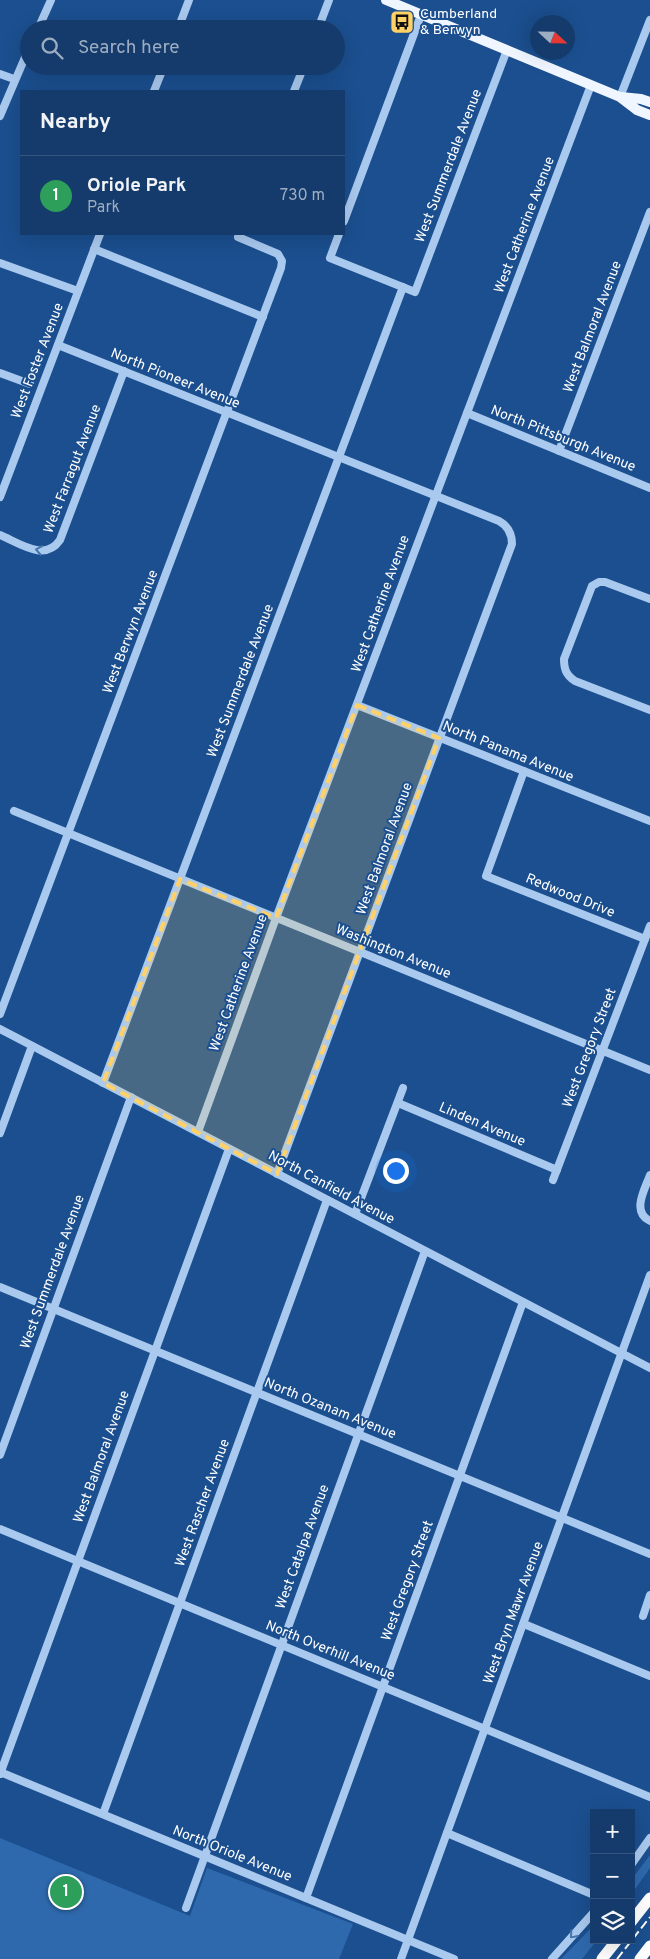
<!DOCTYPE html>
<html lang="en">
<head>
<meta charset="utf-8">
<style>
  body { margin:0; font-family:Overpass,sans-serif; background:#214673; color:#f1f3f6 }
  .controls { position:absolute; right:15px; bottom:15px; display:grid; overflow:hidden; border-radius:0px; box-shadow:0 5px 20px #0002 }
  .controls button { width:45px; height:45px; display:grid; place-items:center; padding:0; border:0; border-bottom:1px solid #33557e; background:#143b6b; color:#f1f3f6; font:25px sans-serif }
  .compass { position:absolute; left:530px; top:15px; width:45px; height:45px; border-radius:50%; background:#143b6b; box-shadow:0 5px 20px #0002; rotate:112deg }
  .you { position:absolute; left:395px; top:1170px; width:18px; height:18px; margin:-12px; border:4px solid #fff; border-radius:50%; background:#1a73e8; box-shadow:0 0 0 8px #1a73e833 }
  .badge { display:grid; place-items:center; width:32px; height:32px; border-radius:50%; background:#8bbbb9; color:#fff; font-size:16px; font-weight:700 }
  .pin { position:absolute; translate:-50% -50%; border:2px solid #fff; box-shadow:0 1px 5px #0006 }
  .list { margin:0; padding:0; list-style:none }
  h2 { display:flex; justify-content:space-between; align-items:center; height:65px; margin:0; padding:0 20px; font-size:21px }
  h2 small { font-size:16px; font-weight:400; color:#9dadc1 }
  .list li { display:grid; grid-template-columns:32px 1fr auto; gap:15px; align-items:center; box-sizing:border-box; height:80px; padding:0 20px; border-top:1px solid #33557e }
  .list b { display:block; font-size:19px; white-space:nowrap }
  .list p { margin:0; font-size:16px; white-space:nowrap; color:#9dadc1 }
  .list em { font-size:16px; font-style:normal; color:#9dadc1 }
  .icon { flex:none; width:28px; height:28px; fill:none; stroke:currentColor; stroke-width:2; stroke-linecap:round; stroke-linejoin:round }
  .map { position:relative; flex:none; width:650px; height:1959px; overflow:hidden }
  .search { position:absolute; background:#143b6b; box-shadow:0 5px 20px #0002; left:20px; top:20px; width:325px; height:55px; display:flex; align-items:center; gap:12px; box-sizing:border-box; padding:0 18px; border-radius:28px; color:#9dadc1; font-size:19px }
  .panel { position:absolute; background:#143b6b; box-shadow:0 5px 20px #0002; left:20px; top:90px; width:325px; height:145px; border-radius:0px }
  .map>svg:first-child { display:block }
  .green { fill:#2e69ad }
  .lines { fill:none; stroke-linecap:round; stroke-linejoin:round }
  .minor { stroke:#a9c9ee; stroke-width:8 }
  .major { stroke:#f0f6ff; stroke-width:10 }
  .highway { stroke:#fff; stroke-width:11 }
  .rail { stroke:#fff; stroke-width:2; stroke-dasharray:9 4; stroke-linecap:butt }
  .oneway { stroke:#4674ac }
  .marked { fill:#ffd166; fill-opacity:0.2; stroke:#ffd166; stroke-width:4; stroke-dasharray:10 6; stroke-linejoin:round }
  .labels { text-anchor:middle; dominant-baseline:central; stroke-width:4; stroke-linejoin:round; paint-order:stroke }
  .poi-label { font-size:14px; fill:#fff; stroke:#1b4f8f; text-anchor:start }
  .street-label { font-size:14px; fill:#fff; stroke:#1b4f8f }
</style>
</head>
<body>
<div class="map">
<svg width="650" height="1959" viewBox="0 0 650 1959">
  <rect width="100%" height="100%" fill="#1b4f8f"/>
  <g class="green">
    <polygon points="0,1838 190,1916 207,1868 353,1924 339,1959 0,1959"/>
    <polygon points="650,1855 650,1868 631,1895 631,1880"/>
    <polygon points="594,1925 594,1940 597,1940 582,1959 561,1959"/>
  </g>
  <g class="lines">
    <g class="minor">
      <polyline points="38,29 51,0"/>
      <polyline points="178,29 189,0"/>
      <polyline points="318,29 329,0"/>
      <polyline points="0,74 14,79"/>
      <polyline points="154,91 164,66"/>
      <polyline points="294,91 304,66"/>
      <polyline points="620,97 650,20"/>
      <polyline points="0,116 29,48"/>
      <polyline points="344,221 421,15"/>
      <polyline points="339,234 330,258 415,292 507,50"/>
      <polyline points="94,249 263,317"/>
      <polyline points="0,263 78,291"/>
      <path d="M58 345 499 521C508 526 512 533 512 544L277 1174"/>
      <polyline points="0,373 30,384"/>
      <polyline points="467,413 650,488"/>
      <polyline points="559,451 650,212"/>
      <polyline points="0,497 100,234"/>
      <path d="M0 535C21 544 45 562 60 540L124 371"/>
      <path d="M650 599 605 582H599L592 586 564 659C564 669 566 675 575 681L650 710"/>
      <polyline points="357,705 650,821"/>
      <polyline points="524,771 486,876 645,939"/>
      <polyline points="14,811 650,1070"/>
      <polyline points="0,1014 281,268 282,261 278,254 238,237 239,234"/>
      <polyline points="0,1029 650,1368"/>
      <polyline points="103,1083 403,287"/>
      <polyline points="398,1103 557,1170"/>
      <polyline points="198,1132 276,918 591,85"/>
      <polyline points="0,1133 32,1046"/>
      <path d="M650 1175C645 1189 631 1212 650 1221"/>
      <polyline points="553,1180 650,926"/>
      <polyline points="355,1214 403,1088"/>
      <polyline points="0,1287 650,1554"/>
      <polyline points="0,1455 131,1097"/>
      <polyline points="0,1529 650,1797"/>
      <polyline points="643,1616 650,1595"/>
      <polyline points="524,1624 650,1676"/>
      <polyline points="0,1772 454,1959"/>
      <polyline points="0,1774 229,1149"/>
      <polyline points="103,1814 327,1200"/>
      <polyline points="447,1833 594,1895"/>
      <polyline points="631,1865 650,1838"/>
      <polyline points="306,1898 523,1302"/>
      <polyline points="186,1908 425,1251"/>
      <polyline points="401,1959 650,1275"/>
      <polyline points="552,1959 594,1912"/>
    </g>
    <g class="major">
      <polyline points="386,0 620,97 637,110 650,115"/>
      <polyline points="621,97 641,99 650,102"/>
    </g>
    <g class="highway">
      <polyline points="631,1922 650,1898"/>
      <polyline points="602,1959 617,1940"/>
      <polyline points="640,1959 650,1946"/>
    </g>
    <polyline class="rail" points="617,1959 650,1917"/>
  </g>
  <defs><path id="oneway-chevron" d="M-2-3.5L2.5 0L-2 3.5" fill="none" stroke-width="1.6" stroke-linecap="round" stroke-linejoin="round" transform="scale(1.25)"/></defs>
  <g class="oneway">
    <use href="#oneway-chevron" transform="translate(39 550) rotate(-169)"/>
    <use href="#oneway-chevron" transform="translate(573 1935) rotate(131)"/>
  </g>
  <path class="marked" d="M357 705 439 738 277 1174 103 1083 180 879 276 918Z"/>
  <defs>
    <g id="bus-square" transform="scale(1.25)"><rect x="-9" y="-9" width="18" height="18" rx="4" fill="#ffd166" stroke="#1b4f8f"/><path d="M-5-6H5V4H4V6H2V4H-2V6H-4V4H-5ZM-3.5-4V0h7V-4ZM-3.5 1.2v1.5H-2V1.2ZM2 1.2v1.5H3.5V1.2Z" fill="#111"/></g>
  </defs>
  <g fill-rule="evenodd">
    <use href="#bus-square" x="402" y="22"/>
  </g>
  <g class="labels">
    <g class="poi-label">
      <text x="420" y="14">Cumberland<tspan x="420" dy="16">&amp; Berwyn</tspan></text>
    </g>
    <g class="street-label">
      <text transform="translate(449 166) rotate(-69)">West Summerdale Avenue</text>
      <text transform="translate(525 225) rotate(-69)">West Catherine Avenue</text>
      <text transform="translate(593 327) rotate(-69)">West Balmoral Avenue</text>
      <text transform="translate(38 361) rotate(-69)">West Foster Avenue</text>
      <text transform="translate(175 379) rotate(22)">North Pioneer Avenue</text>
      <text transform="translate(563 439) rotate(22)">North Pittsburgh Avenue</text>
      <text transform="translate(73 469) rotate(-69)">West Farragut Avenue</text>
      <text transform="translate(381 604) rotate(-70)">West Catherine Avenue</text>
      <text transform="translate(131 632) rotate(-69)">West Berwyn Avenue</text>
      <text transform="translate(241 681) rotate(-69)">West Summerdale Avenue</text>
      <text transform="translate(508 752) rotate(22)">North Panama Avenue</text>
      <text transform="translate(385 849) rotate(-70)">West Balmoral Avenue</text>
      <text transform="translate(570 896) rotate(22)">Redwood Drive</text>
      <text transform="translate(393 952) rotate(22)">Washington Avenue</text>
      <text transform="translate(239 983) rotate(-70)">West Catherine Avenue</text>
      <text transform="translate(590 1048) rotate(-69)">West Gregory Street</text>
      <text transform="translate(482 1125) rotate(23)">Linden Avenue</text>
      <text transform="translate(331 1188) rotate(28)">North Canfield Avenue</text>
      <text transform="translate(53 1272) rotate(-70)">West Summerdale Avenue</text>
      <text transform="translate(330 1409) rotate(22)">North Ozanam Avenue</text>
      <text transform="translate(102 1457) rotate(-70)">West Balmoral Avenue</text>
      <text transform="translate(203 1503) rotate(-70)">West Rascher Avenue</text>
      <text transform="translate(303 1547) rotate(-70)">West Catalpa Avenue</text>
      <text transform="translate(408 1581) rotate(-70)">West Gregory Street</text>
      <text transform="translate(514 1613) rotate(-70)">West Bryn Mawr Avenue</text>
      <text transform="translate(330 1651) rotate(22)">North Overhill Avenue</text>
      <text transform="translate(232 1854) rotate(22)">North Oriole Avenue</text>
    </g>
  </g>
</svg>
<div class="controls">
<button>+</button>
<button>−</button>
<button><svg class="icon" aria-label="layers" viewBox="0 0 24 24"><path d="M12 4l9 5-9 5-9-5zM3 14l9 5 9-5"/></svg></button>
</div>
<svg class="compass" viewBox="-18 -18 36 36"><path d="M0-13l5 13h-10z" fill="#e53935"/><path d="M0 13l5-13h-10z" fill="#9dadc1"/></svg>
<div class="you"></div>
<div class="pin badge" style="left:66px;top:1892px;background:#2e9e5b">1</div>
<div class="search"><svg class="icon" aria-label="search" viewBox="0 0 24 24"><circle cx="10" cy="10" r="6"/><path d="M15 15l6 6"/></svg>Search here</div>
<section class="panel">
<h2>Nearby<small></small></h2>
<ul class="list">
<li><span class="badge" style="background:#2e9e5b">1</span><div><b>Oriole Park</b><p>Park</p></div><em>730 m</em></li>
</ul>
</section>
</div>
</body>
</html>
